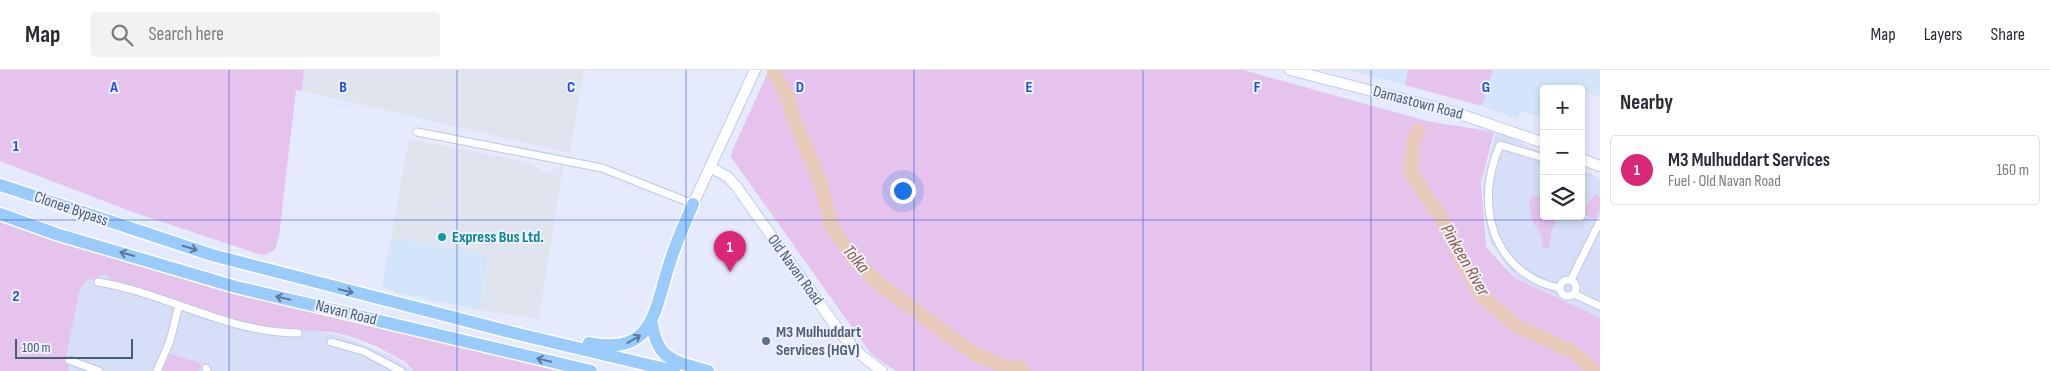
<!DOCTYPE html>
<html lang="en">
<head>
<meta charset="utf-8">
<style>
  body { margin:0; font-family:"Sofia Sans Condensed",sans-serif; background:#f2f2f3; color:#2b2b33 }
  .controls { position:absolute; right:15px; top:15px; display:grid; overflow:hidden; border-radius:5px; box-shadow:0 2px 8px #0003 }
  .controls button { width:45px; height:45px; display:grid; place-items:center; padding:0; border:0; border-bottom:1px solid #e1e1e2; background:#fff; color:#2b2b33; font:25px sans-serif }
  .scale { position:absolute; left:15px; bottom:12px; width:118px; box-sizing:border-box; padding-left:5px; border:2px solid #485d79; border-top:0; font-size:14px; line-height:18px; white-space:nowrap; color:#485d79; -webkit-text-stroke:4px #edf0ff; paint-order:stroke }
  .you { position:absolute; left:902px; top:120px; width:18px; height:18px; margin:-12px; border:4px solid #fff; border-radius:50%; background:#1a73e8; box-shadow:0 0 0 8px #1a73e833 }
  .badge { display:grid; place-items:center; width:32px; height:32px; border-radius:50%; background:#db2777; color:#fff; font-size:16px; font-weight:700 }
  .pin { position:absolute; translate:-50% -41px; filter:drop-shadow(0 1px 2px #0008) }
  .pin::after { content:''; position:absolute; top:26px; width:18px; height:15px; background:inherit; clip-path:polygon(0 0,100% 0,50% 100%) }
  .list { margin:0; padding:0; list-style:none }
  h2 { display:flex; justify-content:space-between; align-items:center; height:65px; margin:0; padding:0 20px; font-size:21px }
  h2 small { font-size:16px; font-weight:400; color:#7c7c81 }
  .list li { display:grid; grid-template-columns:32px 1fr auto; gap:15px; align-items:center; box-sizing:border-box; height:70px; margin:0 10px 10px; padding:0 10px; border:1px solid #e1e1e2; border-radius:5px }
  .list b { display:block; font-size:19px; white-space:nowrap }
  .list p { margin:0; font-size:16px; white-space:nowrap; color:#7c7c81 }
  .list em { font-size:16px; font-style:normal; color:#7c7c81 }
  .icon { flex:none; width:28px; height:28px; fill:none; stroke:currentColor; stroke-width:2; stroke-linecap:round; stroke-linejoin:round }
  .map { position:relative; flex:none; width:1600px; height:301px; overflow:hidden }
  header { display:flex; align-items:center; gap:30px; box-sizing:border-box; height:70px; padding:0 25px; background:#fff; border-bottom:1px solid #e1e1e2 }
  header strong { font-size:24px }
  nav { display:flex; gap:28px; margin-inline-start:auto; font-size:18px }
  .search { width:350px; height:45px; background:#f2f2f3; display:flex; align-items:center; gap:12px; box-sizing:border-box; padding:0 18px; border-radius:5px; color:#7c7c81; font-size:19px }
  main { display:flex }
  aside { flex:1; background:#fff }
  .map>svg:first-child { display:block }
  .residential { fill:#d6def8 }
  .commercial { fill:#d3e5fa }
  .industrial { fill:#e0e4ee }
  .green { fill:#e5c3ed }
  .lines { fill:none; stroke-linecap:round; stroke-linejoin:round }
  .river { stroke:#e9cab8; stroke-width:14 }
  .street-casing { stroke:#bdc8e1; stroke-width:9 }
  .secondary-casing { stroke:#c0cdeb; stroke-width:12 }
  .highway-casing { stroke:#fff; stroke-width:15 }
  .street { stroke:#fff; stroke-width:7 }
  .secondary { stroke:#fff; stroke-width:10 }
  .highway { stroke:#99ccfc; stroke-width:12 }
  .oneway { stroke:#5c799a }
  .grid { fill:none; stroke:#1d4ed8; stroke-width:1; stroke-opacity:0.55 }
  .culture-dot { fill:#0f9aa8; stroke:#edf0ff; stroke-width:2 }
  .service-dot { fill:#5c6f8a; stroke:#edf0ff; stroke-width:2 }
  .labels { text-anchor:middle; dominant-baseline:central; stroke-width:4; stroke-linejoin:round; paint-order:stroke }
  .street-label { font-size:16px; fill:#485d79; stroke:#edf0ff }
  .culture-label { font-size:16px; font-weight:bold; fill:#0d838f; stroke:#edf0ff; text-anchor:start }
  .service-label { font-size:16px; font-weight:bold; fill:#4e5e75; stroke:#edf0ff; text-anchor:start }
  .water-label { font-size:18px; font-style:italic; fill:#8e5e41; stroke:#edf0ff }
  .grid-label { font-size:16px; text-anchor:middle; font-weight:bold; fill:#1d4ed8; stroke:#edf0ff; stroke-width:4; stroke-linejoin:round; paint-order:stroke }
</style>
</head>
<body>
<header>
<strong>Map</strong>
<div class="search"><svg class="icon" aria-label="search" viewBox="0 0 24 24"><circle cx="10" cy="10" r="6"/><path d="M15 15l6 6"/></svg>Search here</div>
<nav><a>Map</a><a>Layers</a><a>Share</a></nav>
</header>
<main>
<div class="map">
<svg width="1600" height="301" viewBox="0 0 1600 301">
  <rect width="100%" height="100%" fill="#e6eafe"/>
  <g class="residential">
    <polygon points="1496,62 1544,83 1544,146 1581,146 1581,100 1600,108 1600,248 1515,208 1489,170 1482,116"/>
    <polygon points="96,200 122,210 315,261 342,266 393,287 413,301 69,301 65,293 79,222 85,212 92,210"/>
  </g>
  <g class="commercial">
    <polygon points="1347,0 1408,0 1405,15"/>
    <polygon points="1493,0 1600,0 1600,27 1576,18 1544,19 1544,49 1521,41 1517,49 1482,36"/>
    <polygon points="391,168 488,184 479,240 397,223 382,217"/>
  </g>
  <g class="industrial">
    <polygon points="304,0 584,0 570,83 302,21"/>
    <polygon points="409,69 533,93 540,101 546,103 563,96 539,249 479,240 488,184 391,168"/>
  </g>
  <g class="green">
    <polygon points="0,0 304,0 302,21 296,20 279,166 275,180 264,185 258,184 127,140 0,91"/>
    <polygon points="769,0 1243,0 1427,51 1494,62 1481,113 1486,177 1515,208 1600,248 1600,301 896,301 871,284 731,87 732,81"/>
    <polygon points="1408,0 1493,0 1482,36 1405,15"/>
    <polygon points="1596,123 1600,127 1600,139 1595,150 1585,144 1584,140"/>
    <path d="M1537 125 1544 128V146H1558L1552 159 1549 179 1541 176 1543 167C1533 156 1528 143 1530 128Z"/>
    <path d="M0 146 60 168 72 176 99 181 211 216 305 240 441 270C455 277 468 277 483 280 509 287 534 295 560 301H414L405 292 376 276 349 266 332 262 277 259 249 254 114 212 106 204 85 212 79 222 65 293 69 295V301H0Z"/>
    <polygon points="170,284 201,293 199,301 162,301"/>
  </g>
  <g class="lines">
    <g class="river">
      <polyline points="774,2 788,29 794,49 821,114 831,155 855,191 883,217 973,283 1010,299 1018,297 1023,301"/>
      <polyline points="1418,61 1413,73 1411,103 1445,154 1464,196 1481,225 1515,255 1573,282 1594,301"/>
    </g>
    <g class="street-casing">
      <g id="street">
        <polyline points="417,62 602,98 693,134"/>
        <path d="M1544 88 1500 75C1474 133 1491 203 1559 218"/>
        <circle cx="1568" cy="218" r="8"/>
        <polyline points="1571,210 1600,151"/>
        <path d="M98 212C166 223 228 263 298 263"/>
        <polyline points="1574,224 1600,236"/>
        <polyline points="331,272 363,281 401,301"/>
        <polyline points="69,290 99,301"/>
        <polyline points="206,298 207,301"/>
        <polyline points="157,301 170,271 179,235"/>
      </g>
    </g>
    <g class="secondary-casing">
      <g id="secondary">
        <polyline points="1290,0 1454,42 1544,73"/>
        <polyline points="1581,89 1600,96"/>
        <polyline points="710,97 728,107 736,116 842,265 862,286 882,301"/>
        <polyline points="693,134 755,0"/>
      </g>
    </g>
    <g class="highway-casing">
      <g id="highway">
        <polyline points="0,115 212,185 518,264 674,301"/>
        <polyline points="0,144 56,164 236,217 591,301"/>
        <path d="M652 254C658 291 674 291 708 301"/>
        <path d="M589 273C655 287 654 239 670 192 676 172 685 153 693 134"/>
      </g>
    </g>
    <use href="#street" class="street"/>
    <use href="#secondary" class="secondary"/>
    <use href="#highway" class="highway"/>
  </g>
  <defs><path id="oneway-shaft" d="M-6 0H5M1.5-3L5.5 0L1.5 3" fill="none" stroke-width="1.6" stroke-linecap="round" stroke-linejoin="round" transform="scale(1.25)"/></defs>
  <g class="oneway">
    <use href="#oneway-shaft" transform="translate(190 178) rotate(17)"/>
    <use href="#oneway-shaft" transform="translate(127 184) rotate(-164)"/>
    <use href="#oneway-shaft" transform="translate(346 221) rotate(14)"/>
    <use href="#oneway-shaft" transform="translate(283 228) rotate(-167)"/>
    <use href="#oneway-shaft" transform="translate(634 269) rotate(-31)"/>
    <use href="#oneway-shaft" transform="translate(544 290) rotate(-167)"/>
  </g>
  <path class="grid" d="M229 0V301M457 0V301M686 0V301M914 0V301M1143 0V301M1371 0V301M0 150H1600"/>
  <circle class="culture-dot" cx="442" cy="167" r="5"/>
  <circle class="service-dot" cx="766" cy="271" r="5"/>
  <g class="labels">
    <g class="street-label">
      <text transform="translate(1418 33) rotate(15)">Damastown Road</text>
      <text transform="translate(71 139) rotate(19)">Clonee Bypass</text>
      <text transform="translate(795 200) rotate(54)">Old Navan Road</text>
      <text transform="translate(346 243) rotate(14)">Navan Road</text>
    </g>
    <g class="culture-label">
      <text x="452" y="167">Express Bus Ltd.</text>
    </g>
    <g class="service-label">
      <text x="776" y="262">M3 Mulhuddart<tspan x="776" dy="18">Services (HGV)</tspan></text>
    </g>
    <g class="water-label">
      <text transform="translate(856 189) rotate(50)">Tolka</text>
      <text transform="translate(1465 190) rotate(60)">Pinkeen River</text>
    </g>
  </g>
  <g class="grid-label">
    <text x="114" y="22">A</text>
    <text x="343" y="22">B</text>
    <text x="571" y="22">C</text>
    <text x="800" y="22">D</text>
    <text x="1029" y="22">E</text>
    <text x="1257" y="22">F</text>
    <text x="1486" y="22">G</text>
    <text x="16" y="81">1</text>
    <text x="16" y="231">2</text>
  </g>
</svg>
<div class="controls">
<button>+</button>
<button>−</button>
<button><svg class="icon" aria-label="layers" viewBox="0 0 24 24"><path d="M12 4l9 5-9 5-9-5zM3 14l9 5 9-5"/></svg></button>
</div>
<div class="scale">100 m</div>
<div class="you"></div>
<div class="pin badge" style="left:730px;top:202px">1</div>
</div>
<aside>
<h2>Nearby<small></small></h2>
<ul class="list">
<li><span class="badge">1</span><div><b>M3 Mulhuddart Services</b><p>Fuel · Old Navan Road</p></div><em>160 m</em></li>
</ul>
</aside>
</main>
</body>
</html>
